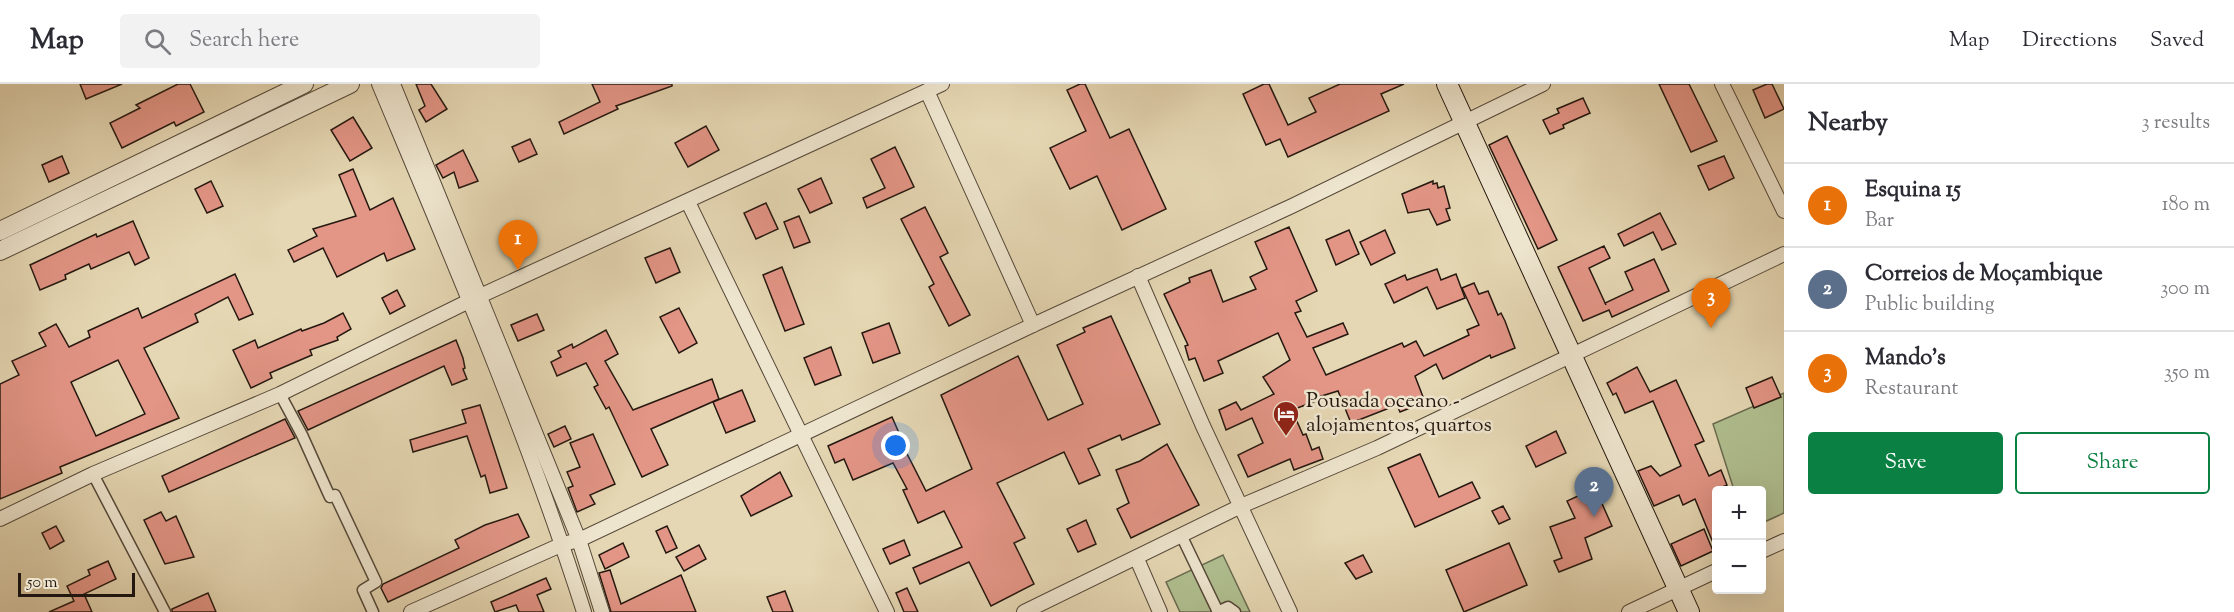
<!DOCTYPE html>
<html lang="en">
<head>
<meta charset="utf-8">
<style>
  body { margin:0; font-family:"Sorts Mill Goudy",serif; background:#f2f2f3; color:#2b2b33 }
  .controls { position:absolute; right:18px; bottom:18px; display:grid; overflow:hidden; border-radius:6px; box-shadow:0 6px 24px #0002 }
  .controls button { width:54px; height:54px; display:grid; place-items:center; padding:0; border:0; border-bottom:2px solid #e1e1e2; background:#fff; color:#2b2b33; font:30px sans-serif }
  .scale { position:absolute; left:18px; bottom:15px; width:117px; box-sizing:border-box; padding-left:6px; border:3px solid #251810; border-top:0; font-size:16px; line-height:21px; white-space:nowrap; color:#251810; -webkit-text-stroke:4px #eee5ce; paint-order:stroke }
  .you { position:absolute; left:896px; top:362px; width:21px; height:21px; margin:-15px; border:4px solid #fff; border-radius:50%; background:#1a73e8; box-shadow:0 0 0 9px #1a73e833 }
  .badge { display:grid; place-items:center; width:39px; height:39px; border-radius:50%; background:#0b8043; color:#fff; font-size:20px; font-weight:700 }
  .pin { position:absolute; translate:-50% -50px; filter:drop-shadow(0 2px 3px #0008) }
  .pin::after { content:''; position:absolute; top:32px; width:21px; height:18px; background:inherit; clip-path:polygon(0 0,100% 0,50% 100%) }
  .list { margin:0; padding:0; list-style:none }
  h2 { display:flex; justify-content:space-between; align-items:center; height:78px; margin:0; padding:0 24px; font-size:26px }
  h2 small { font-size:20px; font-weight:400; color:#7c7c81 }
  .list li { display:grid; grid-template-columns:39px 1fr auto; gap:18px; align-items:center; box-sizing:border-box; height:84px; padding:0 24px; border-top:2px solid #e1e1e2 }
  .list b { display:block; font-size:22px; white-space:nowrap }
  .list p { margin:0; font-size:20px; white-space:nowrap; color:#7c7c81 }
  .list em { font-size:20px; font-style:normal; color:#7c7c81 }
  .actions { display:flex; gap:12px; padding:18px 24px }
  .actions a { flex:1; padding:14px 0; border:2px solid #0b8043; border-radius:6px; text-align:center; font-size:21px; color:#0b8043 }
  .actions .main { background:#0b8043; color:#fff }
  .icon { flex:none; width:33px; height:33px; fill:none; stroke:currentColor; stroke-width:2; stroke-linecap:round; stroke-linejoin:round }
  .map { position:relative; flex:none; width:1784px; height:528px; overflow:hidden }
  header { display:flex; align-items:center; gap:36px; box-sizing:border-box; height:84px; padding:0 30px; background:#fff; border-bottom:2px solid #e1e1e2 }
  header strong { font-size:28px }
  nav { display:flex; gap:33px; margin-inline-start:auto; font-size:21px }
  .search { width:420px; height:54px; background:#f2f2f3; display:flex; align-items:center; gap:15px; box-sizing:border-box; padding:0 21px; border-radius:6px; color:#7c7c81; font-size:22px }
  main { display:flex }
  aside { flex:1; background:#fff }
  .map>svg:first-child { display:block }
  .green { fill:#b0bf90; stroke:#6a6c50; stroke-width:1.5 }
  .building { fill:#e39586; stroke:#251810; stroke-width:1.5; fill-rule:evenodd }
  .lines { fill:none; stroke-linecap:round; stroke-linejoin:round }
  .pedestrian-casing { stroke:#554839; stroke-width:13 }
  .minor-casing { stroke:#554839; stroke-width:16 }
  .tertiary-casing { stroke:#554839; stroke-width:20 }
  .secondary-casing { stroke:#251810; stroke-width:22 }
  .pedestrian { stroke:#eee5ce; stroke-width:10 }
  .minor { stroke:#eee5ce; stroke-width:14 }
  .tertiary { stroke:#eee5ce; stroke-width:18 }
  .secondary { stroke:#eee5ce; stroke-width:20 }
  .labels { text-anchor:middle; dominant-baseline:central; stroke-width:5; stroke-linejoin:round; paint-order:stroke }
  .poi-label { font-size:21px; fill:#251810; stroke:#eee5ce; text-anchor:start }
</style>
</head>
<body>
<header>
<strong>Map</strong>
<div class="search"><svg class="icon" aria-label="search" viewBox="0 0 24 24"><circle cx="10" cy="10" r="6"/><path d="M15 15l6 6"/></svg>Search here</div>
<nav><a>Map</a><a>Directions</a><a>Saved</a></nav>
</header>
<main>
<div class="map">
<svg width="1784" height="528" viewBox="0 0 1784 528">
  <rect width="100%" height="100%" fill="#e5d7b3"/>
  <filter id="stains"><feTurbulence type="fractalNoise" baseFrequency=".00333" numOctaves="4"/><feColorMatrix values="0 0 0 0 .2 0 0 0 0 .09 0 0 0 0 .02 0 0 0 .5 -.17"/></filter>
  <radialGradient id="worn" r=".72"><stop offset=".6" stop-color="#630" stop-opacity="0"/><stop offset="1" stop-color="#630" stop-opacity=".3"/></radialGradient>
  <g class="green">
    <polygon points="1784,309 1784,429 1762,439 1762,406 1734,406 1713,340"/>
    <polygon points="1223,471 1250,528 1180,528 1166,498"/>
  </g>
  <g class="building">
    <polygon points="80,0 122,0 86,15"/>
    <polygon points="178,0 190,0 204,28 176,42 174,38 122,64 110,39 140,24 136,21"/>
    <polygon points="416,0 431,0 447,25 426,38 419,26 425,22"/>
    <polygon points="592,0 672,0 672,2 616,22 618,25 564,50 559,38 600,18"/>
    <polygon points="1080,0 1085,0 1110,54 1129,45 1166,125 1122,146 1097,92 1070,105 1050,64 1086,47 1067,6"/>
    <polygon points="1264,0 1269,0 1288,41 1316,28 1309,14 1340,0 1404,0 1381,10 1389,27 1288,73 1280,55 1266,61 1243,10"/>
    <polygon points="1659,0 1689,0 1717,57 1691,68"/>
    <polygon points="1767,0 1772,0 1784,25 1765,34 1753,6"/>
    <polygon points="1583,14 1590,29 1563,41 1564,44 1550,50 1543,36 1559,29 1557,25"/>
    <polygon points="353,33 372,64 350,77 331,46"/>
    <polygon points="706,42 719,66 688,83 675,59"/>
    <polygon points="1507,52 1557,156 1538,165 1489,61"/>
    <polygon points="530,55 537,70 519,78 512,63"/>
    <polygon points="895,63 914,103 867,124 863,114 885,104 871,75"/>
    <polygon points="463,66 478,97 459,104 454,88 443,94 436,81"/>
    <polygon points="62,72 69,89 49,98 42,81"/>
    <polygon points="1724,72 1734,94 1709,106 1698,82"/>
    <polygon points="353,85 370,126 393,114 415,165 387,177 384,169 337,193 323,164 294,178 288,166 317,152 313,145 356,132 339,91"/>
    <polygon points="821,94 832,119 810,129 798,105"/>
    <polygon points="211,97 223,122 207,129 195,105"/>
    <polygon points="1433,97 1433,100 1437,99 1438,104 1444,102 1450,124 1446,125 1450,136 1437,141 1429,125 1408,129 1402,110"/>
    <polygon points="766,119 778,145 756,155 744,129"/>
    <polygon points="925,123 948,169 940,173 970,231 949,242 929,203 934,200 901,135"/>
    <polygon points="1660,129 1676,160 1662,166 1653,148 1624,162 1618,150"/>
    <polygon points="799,132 810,158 794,164 784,138"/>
    <polygon points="133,137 149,174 135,181 129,168 91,185 89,180 65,191 66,195 40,206 30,181 96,150 97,153"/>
    <polygon points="1289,143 1317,207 1296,217 1301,227 1295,229 1307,253 1343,239 1348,250 1313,264 1326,291 1402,259 1404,263 1416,257 1424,272 1469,251 1467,246 1479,241 1462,204 1474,199 1479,210 1488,207 1498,231 1501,229 1505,237 1515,264 1491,274 1490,271 1443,295 1436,280 1415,292 1425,318 1400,328 1397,321 1351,339 1338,307 1315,314 1316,317 1292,326 1303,351 1306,350 1312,366 1319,363 1323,375 1294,386 1290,375 1248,393 1238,371 1263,359 1252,334 1226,346 1219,326 1236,318 1241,326 1274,310 1263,293 1290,276 1278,249 1218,277 1223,289 1204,297 1195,274 1189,276 1185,262 1188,261 1164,210 1190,198 1189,194 1211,186 1223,218 1256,205 1250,193 1267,185 1255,158"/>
    <polygon points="1349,146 1359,170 1336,181 1326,156"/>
    <polygon points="1385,146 1395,169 1371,181 1360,158"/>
    <polygon points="1604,162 1610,174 1589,184 1606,221 1605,219 1633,206 1625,188 1654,175 1669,207 1612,233 1609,226 1583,237 1558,183"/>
    <polygon points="670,164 680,188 656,199 645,174"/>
    <polygon points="782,183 804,240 785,247 763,191"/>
    <polygon points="1437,185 1441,196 1456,190 1465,214 1437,225 1427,203 1394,219 1385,200 1405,191 1407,196"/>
    <path d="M235 190 253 230 239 236 228 213 195 230 198 238 144 264 179 334 60 383 62 389 0 415V300L19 291 12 277 46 262 39 249 56 240 69 263 90 253 88 247 138 224 142 234ZM118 276 145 330 96 352 71 298Z"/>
    <polygon points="397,206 405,222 390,230 382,214"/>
    <polygon points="679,224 697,259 679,269 660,233"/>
    <polygon points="343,229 351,245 337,253 338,256 310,266 312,271 270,289 272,294 251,304 233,266 255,256 258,264 301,245 302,247 324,239"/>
    <polygon points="537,230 544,246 518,257 511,241"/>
    <polygon points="1111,232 1160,340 1122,356 1120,351 1088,365 1100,391 1079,400 1064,368 997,399 1025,454 1014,459 1034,500 991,522 969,478 920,500 913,484 962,463 944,427 918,439 903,406 907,405 893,379 853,396 844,375 835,379 828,362 892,333 899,349 897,350 926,407 972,385 941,311 1018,272 1048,336 1083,320 1057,261 1085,248 1083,244"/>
    <polygon points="889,239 900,269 873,279 862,249"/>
    <polygon points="606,246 618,270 605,277 633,326 712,295 719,315 651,345 668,381 642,393 609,323 606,325 594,303 598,301 586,279 557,292 551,278 561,273 558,267 572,260 573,264"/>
    <polygon points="456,256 463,274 465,284 463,285 467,295 452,301 444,282 308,346 298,327"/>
    <polygon points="831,263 841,291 815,301 804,274"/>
    <polygon points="1637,283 1650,308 1676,296 1704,357 1695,361 1709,392 1721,386 1727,401 1716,406 1716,466 1695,415 1683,421 1679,411 1654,422 1638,387 1651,382 1660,392 1681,382 1653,317 1625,329 1616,309 1613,311 1607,299"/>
    <polygon points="1772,293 1781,313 1754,324 1746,304"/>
    <polygon points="742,306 755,337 726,349 713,318"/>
    <polygon points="480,321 507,404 490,409 485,391 481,393 467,352 413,368 410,356 466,339 462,326"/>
    <polygon points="285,335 295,354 169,408 162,392"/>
    <polygon points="565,342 571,355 554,363 548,350"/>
    <polygon points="1556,347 1566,369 1536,383 1526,362"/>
    <polygon points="593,350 615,400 590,411 595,420 577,428 568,404 573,402 567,388 580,383 570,359"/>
    <polygon points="1167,360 1199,421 1131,454 1117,425 1129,419 1116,386 1140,377"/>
    <polygon points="1420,370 1439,413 1472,398 1480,414 1415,443 1388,384"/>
    <polygon points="780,388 792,412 751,432 741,412"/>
    <polygon points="1595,404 1612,442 1585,454 1592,475 1559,488 1554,477 1562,474 1550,443 1575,434 1567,417"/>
    <polygon points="1503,422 1510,435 1499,440 1492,427"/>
    <polygon points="161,428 166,437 176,432 194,473 165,480 144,436"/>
    <polygon points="518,430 529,453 388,518 381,504 383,500 459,464 455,456 485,441"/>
    <polygon points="1086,436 1096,460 1078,468 1067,445"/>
    <polygon points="56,442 64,457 50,465 42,449"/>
    <polygon points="667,442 677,464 666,469 656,447"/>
    <polygon points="1704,445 1713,467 1681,482 1671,460"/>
    <polygon points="904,456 910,471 890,480 883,465"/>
    <polygon points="623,459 629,473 605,485 599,471"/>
    <polygon points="1509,459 1527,501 1464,528 1446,486"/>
    <polygon points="699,461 706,475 684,487 676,473"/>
    <polygon points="1363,471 1372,488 1356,495 1345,479"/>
    <polygon points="108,477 116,495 84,510 92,528 49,528 74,517 67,502 90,491 88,486"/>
    <polygon points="610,486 621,520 681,491 696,528 611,528 599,489"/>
    <polygon points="546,494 551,505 537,511 544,528 519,528 516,521 495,528 491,518"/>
    <polygon points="907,504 918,528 904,528 896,509"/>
    <polygon points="785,507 793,528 773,528 767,513"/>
    <polygon points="208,509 216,528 172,528 172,525"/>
  </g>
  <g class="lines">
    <g class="pedestrian-casing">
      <g id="pedestrian">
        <polyline points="280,310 302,351 330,413 335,411 376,498 363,506 373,528"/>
        <polyline points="93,390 165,528"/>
        <polyline points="1182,453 1218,528"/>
        <polyline points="1217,528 1228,523 1235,528"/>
      </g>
    </g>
    <g class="minor-casing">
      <g id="minor">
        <path d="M379 0C452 174 527 348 584 528"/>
        <polyline points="393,0 579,456 602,528"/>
        <polyline points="1722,0 1784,127"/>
        <polyline points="927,7 1033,241"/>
        <polyline points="688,118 887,528"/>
        <polyline points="1138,192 1203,342 1290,528"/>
        <polyline points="0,435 93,390 280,310 469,217 942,0"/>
        <polyline points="1762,467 1784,457"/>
        <polyline points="1137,475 1160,528"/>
        <polyline points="411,528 563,460 579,456 1033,241 1292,122 1543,0"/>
        <polyline points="1024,528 1241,422 1377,364 1784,170"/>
        <polyline points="1629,528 1716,487"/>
      </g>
    </g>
    <g class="tertiary-casing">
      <g id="tertiary">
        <polyline points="0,147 304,0"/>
        <polyline points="0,167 350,0"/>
      </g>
    </g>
    <g class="secondary-casing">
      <polyline id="secondary" points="1447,0 1689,528"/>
    </g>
    <use href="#pedestrian" class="pedestrian"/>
    <use href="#minor" class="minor"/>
    <use href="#tertiary" class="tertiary"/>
    <use href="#secondary" class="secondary"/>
  </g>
  <defs>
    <g id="hotel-pin" transform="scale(1.35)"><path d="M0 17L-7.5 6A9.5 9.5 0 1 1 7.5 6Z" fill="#8f2418" stroke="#eee5ce"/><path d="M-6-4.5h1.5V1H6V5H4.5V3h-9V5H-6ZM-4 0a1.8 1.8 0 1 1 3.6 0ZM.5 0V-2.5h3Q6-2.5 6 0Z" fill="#fff"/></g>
  </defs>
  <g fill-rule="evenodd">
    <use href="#hotel-pin" x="1286" y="330"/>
  </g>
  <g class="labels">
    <g class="poi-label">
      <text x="1306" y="318">Pousada oceano -<tspan x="1306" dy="24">alojamentos, quartos</tspan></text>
    </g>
  </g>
  <rect width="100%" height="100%" filter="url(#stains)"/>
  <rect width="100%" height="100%" fill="url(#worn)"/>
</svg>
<div class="controls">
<button>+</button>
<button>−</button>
</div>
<div class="scale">50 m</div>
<div class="you"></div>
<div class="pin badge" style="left:518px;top:186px;background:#e8710a">1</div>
<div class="pin badge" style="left:1594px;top:433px;background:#5c6f8a">2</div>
<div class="pin badge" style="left:1711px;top:244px;background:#e8710a">3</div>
</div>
<aside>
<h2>Nearby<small>3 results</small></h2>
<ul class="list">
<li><span class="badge" style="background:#e8710a">1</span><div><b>Esquina 15</b><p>Bar</p></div><em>180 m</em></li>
<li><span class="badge" style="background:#5c6f8a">2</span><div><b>Correios de Moçambique</b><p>Public building</p></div><em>300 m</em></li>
<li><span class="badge" style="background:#e8710a">3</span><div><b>Mando's</b><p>Restaurant</p></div><em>350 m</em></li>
</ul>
<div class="actions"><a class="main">Save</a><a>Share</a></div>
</aside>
</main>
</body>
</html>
